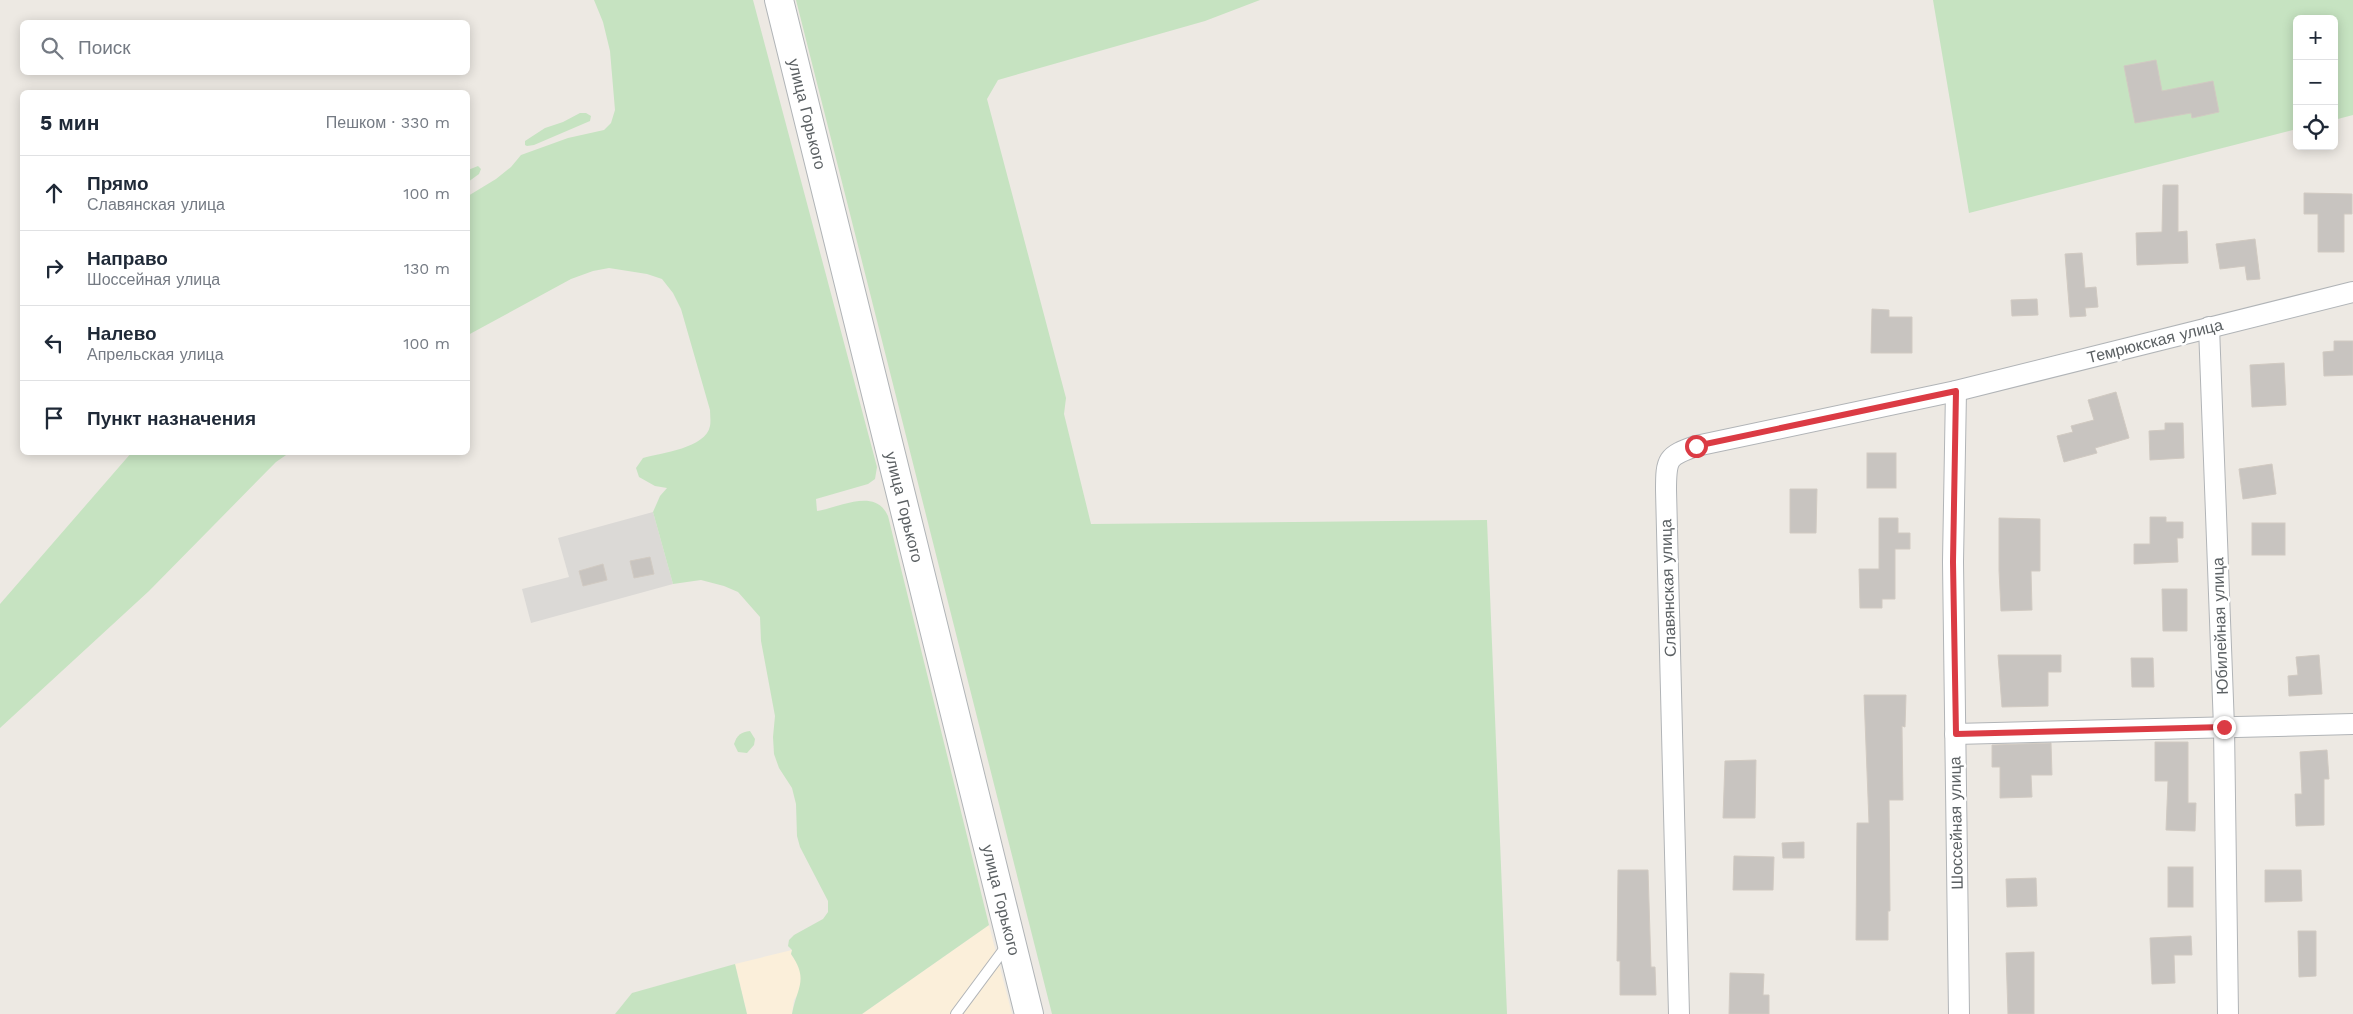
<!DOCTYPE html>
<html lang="ru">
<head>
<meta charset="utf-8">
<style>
  body { margin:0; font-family:"Work Sans",sans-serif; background:#f6f6f7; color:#1f2937 }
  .controls { position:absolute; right:15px; top:15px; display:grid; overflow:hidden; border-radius:8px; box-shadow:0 2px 12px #0003 }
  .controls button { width:45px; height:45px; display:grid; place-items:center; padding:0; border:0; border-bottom:1px solid #e0e1e3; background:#fff; color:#1f2937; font:25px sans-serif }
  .stop { position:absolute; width:15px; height:15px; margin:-11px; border:4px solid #db3b44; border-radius:50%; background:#fff }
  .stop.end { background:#db3b44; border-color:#fff; box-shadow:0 1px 5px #0008 }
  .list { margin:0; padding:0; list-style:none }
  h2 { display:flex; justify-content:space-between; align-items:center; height:65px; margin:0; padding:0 20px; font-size:21px }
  h2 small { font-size:16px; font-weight:400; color:#747a83 }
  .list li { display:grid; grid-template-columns:32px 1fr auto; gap:15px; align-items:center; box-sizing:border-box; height:75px; padding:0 20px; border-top:1px solid #e0e1e3 }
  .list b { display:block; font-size:19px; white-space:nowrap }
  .list p { margin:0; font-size:16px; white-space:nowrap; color:#747a83 }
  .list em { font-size:16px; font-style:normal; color:#747a83 }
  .icon { flex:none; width:28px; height:28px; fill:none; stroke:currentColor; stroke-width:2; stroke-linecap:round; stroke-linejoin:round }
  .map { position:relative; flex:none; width:2353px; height:1014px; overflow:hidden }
  .search { position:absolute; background:#fff; box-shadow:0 2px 12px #0003; left:20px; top:20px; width:450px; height:55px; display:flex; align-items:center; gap:12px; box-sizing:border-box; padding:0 18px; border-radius:8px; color:#747a83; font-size:19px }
  .panel { position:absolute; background:#fff; box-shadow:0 2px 12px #0003; left:20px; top:90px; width:450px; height:365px; border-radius:8px }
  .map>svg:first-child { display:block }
  .commercial { fill:#fbefda }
  .industrial { fill:#dbd9d6 }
  .green { fill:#c6e3c1 }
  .building { fill:#c8c4c0; stroke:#d1cac2 }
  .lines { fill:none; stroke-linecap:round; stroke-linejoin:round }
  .service-casing { stroke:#b1b4b7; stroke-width:12 }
  .minor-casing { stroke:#b1b4b7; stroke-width:22 }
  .secondary-casing { stroke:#b0b4b7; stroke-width:30 }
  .service { stroke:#fff; stroke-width:10 }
  .minor { stroke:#fff; stroke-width:20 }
  .secondary { stroke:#fff; stroke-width:28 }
  .route { stroke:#db3b44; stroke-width:6 }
  .labels { text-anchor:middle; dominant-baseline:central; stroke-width:5; stroke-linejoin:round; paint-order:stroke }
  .street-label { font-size:16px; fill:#5b6063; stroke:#fff }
</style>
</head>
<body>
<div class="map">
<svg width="2353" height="1014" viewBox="0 0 2353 1014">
  <rect width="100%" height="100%" fill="#ede9e3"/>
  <g class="commercial">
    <polygon points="989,925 1012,1014 862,1014"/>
    <polygon points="792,950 791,954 798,964 802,976 801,989 794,1000 792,1014 747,1014 735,964"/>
  </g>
  <polygon class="industrial" points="653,512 673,584 531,623 522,589 569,577 558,538"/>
  <g class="green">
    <path d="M594 0H753L877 467 875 479 868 484 816 499 817 511C839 508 875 487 888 516L989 925 862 1014H792C797 987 809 980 791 954L792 950 788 946 789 940 794 935 823 919 828 912V901L800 847 797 836 796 804 792 788 779 768 774 754 773 737 775 716 761 641 760 617 738 592 724 586 701 580 673 584 653 512 660 496 667 488 655 486 639 477 636 468 643 458C661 453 706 448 710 426 711 421 710 415 710 410L681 309 673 293 662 279 647 274 609 268 593 271 571 279 468 335V196L496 179 511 167 521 155 568 138 604 130 611 123 615 110 610 51 603 22Z"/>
    <polygon points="796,0 1260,0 1205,21 998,80 987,99 1066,398 1064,414 1091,524 1487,520 1507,1014 1052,1014"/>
    <polygon points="1933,0 2353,0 2353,115 2334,120 2334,19 2297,19 2297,129 1969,213"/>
    <polygon points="580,113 586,113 591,116 590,121 534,145 527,146 525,145 525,141 545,128 563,122"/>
    <polygon points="478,166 481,169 479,174 468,182 468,170"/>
    <polygon points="132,452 289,453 276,462 149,591 0,728 0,604"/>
    <path d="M750 731 755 739 754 745 747 753 738 752 734 744C737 735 741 732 750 731Z"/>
    <polygon points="735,964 747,1014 615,1014 632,993"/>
  </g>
  <g class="building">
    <polygon points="2156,60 2162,91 2213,81 2219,112 2192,118 2191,113 2135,123 2124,66"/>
    <polygon points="2163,185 2178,185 2178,232 2187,231 2188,263 2137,265 2136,233 2162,232"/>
    <polygon points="2304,193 2352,194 2352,214 2344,214 2344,252 2318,252 2318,214 2304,214"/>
    <polygon points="2255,239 2260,279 2247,280 2245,266 2220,269 2216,244"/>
    <polygon points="2082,253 2085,288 2096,287 2098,307 2085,308 2086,316 2070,317 2065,254"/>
    <polygon points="2037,299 2038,315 2012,316 2011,300"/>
    <polygon points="1872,309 1889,310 1889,317 1912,317 1912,353 1871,353"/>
    <polygon points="2334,341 2353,341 2353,375 2324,376 2323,352 2334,351"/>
    <polygon points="2284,363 2286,405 2252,407 2250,365"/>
    <polygon points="2116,392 2129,438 2095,448 2097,453 2064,462 2057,436 2073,432 2071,426 2094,420 2088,400"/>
    <polygon points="2165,423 2183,423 2184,458 2150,460 2149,431 2165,430"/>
    <rect x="1867" y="453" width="29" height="35"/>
    <polygon points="2272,464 2276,494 2243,499 2239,469"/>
    <polygon points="1790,489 1817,489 1816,533 1790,533"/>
    <polygon points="2150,517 2166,517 2166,522 2183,522 2183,538 2177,538 2178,562 2134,564 2134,544 2150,544"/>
    <polygon points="1879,518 1898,518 1898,533 1910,533 1910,549 1895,549 1895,599 1882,599 1882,608 1860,608 1859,569 1879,569"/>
    <polygon points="1999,518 2040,519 2040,571 2031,571 2032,610 2001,611 1999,570"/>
    <rect x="2252" y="523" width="33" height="32"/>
    <polygon points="650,557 654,574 634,578 630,561"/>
    <polygon points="603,564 607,580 583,586 579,571"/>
    <polygon points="2162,589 2187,589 2187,631 2163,631"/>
    <polygon points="1998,655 2061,655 2061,672 2048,672 2048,706 2002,707"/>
    <polygon points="2319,655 2322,694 2289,696 2288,676 2298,675 2296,657"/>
    <polygon points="2131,658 2153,658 2154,687 2132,687"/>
    <polygon points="1864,695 1906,695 1905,727 1902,726 1903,800 1889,800 1890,911 1888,911 1888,940 1856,940 1857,823 1869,823"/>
    <polygon points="2155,742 2188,742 2188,803 2196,803 2195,831 2166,830 2168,781 2155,781"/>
    <polygon points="2051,743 2052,775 2031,775 2032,797 2000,798 2000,767 1992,767 1992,745"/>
    <polygon points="2327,750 2329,779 2324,779 2324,825 2296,826 2295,794 2302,794 2300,752"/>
    <polygon points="1756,760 1755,818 1723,818 1725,761"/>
    <polygon points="1804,842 1804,858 1783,858 1782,843"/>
    <polygon points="1734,856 1774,857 1773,890 1733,890"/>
    <rect x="2168" y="867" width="25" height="40"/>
    <polygon points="1618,870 1648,870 1651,967 1655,967 1656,995 1620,995 1620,961 1617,961"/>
    <polygon points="2265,870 2301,870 2302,901 2265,902"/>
    <polygon points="2036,878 2037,906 2007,907 2006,879"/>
    <polygon points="2298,931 2316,931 2316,976 2299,977"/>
    <polygon points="2191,936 2192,955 2174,955 2175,983 2152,984 2150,938"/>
    <polygon points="2034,952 2034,1014 2008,1014 2006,953"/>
    <polygon points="1730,973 1764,974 1763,995 1769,995 1769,1014 1729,1014"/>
  </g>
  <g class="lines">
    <g class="service-casing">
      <polyline id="service" points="956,1014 1008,944"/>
    </g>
    <g class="minor-casing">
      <g id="minor">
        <polyline points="2209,327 2224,727 2228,1014"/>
        <polyline points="1956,391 1953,562 1959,1014"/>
        <polyline points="1955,734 2353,724"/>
        <path d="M1679 1014 1666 490C1666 459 1667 456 1696 446L1956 391 2353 292"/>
      </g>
    </g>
    <g class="secondary-casing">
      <polyline id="secondary" points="779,0 1029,1014"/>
    </g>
    <use href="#service" class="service"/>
    <use href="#minor" class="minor"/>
    <use href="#secondary" class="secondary"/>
  </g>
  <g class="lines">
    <polyline class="route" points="1696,446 1956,391 1953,562 1956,734 2224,727"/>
  </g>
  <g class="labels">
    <g class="street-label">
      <text transform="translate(807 114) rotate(76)">улица Горького</text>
      <text transform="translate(2155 341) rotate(-14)">Темрюкская улица</text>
      <text transform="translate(904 507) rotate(76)">улица Горького</text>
      <text transform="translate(1668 588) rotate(-92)">Славянская улица</text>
      <text transform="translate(2220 626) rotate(-92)">Юбилейная улица</text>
      <text transform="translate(1956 823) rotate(-91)">Шоссейная улица</text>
      <text transform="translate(1001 900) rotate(76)">улица Горького</text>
    </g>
  </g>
</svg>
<div class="controls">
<button>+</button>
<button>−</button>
<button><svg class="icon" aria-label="locate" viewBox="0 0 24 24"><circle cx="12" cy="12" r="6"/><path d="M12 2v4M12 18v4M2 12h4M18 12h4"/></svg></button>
</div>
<div class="stop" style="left:1696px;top:446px"></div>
<div class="stop end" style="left:2224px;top:727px"></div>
<div class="search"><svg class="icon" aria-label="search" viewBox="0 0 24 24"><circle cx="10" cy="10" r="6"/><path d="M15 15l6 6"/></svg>Поиск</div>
<section class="panel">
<h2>5 мин<small>Пешком · 330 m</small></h2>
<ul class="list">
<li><svg class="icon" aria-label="ahead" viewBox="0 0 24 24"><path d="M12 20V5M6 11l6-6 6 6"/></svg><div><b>Прямо</b><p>Славянская улица</p></div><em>100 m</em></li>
<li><svg class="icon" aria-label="right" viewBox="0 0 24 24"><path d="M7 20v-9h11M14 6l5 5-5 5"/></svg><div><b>Направо</b><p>Шоссейная улица</p></div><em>130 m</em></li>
<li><svg class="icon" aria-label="left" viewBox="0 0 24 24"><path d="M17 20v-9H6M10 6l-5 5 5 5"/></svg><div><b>Налево</b><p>Апрельская улица</p></div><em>100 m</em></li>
<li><svg class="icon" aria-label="arrive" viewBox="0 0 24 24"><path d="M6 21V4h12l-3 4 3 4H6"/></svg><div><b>Пункт назначения</b></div></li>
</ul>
</section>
</div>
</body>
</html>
